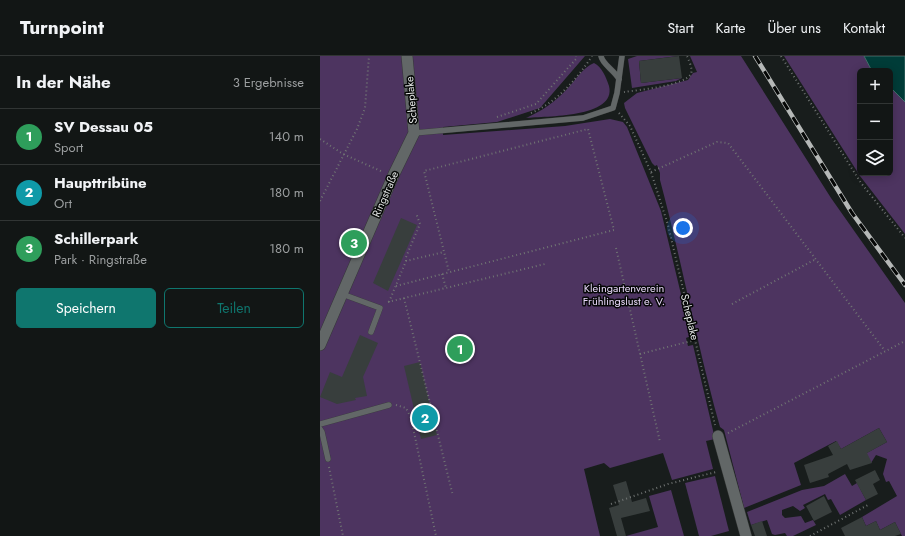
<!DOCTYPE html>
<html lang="de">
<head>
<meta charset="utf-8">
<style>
  body { margin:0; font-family:Jost,sans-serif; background:#1b1f1e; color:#f1f3f6 }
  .controls { position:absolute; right:12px; top:12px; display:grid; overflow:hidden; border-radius:6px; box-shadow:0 2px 10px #0003 }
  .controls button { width:36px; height:36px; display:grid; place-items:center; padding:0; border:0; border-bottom:1px solid #313534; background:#121615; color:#f1f3f6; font:20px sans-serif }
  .you { position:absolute; left:363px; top:172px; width:14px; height:14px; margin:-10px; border:3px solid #fff; border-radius:50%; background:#1a73e8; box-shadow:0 0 0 6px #1a73e833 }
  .badge { display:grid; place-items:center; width:26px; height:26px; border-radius:50%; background:#0f766e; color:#fff; font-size:13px; font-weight:700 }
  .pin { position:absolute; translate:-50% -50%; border:2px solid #fff; box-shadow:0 1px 4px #0006 }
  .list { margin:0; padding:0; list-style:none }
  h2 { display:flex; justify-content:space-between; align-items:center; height:52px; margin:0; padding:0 16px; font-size:17px }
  h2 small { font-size:13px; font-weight:400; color:#9c9fa0 }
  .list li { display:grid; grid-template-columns:26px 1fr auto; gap:12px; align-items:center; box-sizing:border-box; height:56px; padding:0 16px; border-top:1px solid #313534 }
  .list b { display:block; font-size:15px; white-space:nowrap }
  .list p { margin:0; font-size:13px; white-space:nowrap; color:#9c9fa0 }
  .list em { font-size:13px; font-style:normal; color:#9c9fa0 }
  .actions { display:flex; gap:8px; padding:12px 16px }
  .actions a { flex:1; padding:9px 0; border:1px solid #0f766e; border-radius:6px; text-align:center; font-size:14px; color:#0f766e }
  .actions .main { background:#0f766e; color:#fff }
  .icon { flex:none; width:22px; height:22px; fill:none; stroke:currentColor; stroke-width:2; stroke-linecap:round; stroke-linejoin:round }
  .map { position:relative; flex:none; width:585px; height:480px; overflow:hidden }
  header { display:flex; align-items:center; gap:24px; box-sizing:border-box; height:56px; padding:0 20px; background:#121615; border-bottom:1px solid #313534 }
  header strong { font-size:19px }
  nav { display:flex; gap:22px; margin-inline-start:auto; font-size:14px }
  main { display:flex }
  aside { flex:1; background:#121615 }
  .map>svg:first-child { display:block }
  .green { fill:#4d3460 }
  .water { fill:#003c38; stroke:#446e6b }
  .building { fill:#383e3d }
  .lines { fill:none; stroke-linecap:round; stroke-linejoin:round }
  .lane-casing { stroke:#353837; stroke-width:6 }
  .street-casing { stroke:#353837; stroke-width:12 }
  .path { stroke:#707473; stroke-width:2; stroke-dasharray:1 3; stroke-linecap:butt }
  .lane { stroke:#626767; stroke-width:5.5 }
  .street { stroke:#626767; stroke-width:11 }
  .rail-casing { stroke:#b5b8b7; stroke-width:4.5 }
  .rail { stroke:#050706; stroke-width:3; stroke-dasharray:9; stroke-linecap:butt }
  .labels { text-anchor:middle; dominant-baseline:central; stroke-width:3; stroke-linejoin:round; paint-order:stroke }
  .street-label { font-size:11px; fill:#e1e4e3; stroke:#050706 }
  .park-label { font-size:11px; fill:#e9d8fa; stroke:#050706 }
</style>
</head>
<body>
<header>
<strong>Turnpoint</strong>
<nav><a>Start</a><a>Karte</a><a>Über uns</a><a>Kontakt</a></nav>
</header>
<main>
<aside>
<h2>In der Nähe<small>3 Ergebnisse</small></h2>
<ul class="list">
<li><span class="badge" style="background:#2e9e5b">1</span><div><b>SV Dessau 05</b><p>Sport</p></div><em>140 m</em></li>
<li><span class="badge" style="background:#0f9aa8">2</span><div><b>Haupttribüne</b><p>Ort</p></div><em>180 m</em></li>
<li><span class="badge" style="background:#2e9e5b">3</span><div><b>Schillerpark</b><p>Park · Ringstraße</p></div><em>180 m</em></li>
</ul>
<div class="actions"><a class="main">Speichern</a><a>Teilen</a></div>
</aside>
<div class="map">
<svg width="585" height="480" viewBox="0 0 585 480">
  <rect width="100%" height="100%" fill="#181d1c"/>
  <g class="green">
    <polygon points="0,0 265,0 220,52 177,66 123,71 123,79 245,70 290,63 303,66 307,71 341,155 371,280 366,282 368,290 373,289 395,383 386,385 393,413 352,424 343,397 290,412 284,407 264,413 280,480 0,480"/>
    <polygon points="317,0 358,0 319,5 321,27 362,22 356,25 312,32 308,3"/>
    <path d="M370 0H421L511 142 585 247V480H582L575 466 560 474 556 465 546 470 542 461 577 440 569 425 566 426 563 418 567 403 556 399 551 407 543 399 567 386 559 372 521 393 516 385 474 407 481 429 424 452 404 374 400 371C377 289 362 206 340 124V117L337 109 335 110 332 107 305 52 304 47 317 37 368 24 373 17 377 16Z"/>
    <polygon points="464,0 544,0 552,15 540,15 540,117 570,117 570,31 585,46 585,178 540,120"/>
    <path d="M274 7C282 11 286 21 289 30 297 62 225 60 206 62 222 55 235 46 247 33 255 25 263 11 274 7Z"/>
    <polygon points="525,418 532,430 537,427 546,444 520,459 511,443 508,444 505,438 483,449 485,452 480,455 473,450 462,454 462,459 465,462 481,460 485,467 493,464 496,469 473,480 467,480 465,477 455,479 452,478 447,464 431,469 427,456 482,434 504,430"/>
    <polygon points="395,420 409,475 391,480 379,480 365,427"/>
    <polygon points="351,434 364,480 306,480 338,471 329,440"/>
  </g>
  <polygon class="water" points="544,0 585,0 585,46 570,31 570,15 552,15"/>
  <g class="building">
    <polygon points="359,0 362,22 321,27 319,5"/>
    <polygon points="81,162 97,169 68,235 53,227"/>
    <polygon points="40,279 58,287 43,321 47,340 35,342 36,344 17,348 0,341 10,316 22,321"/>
    <polygon points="100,306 117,379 101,383 84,310"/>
    <polygon points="559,372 567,386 547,397 552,407 530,414 527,408 508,418 509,421 490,427 484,409 513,399 508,390 517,385 521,393"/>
    <polygon points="555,414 560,424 553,428 558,438 546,444 535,424"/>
    <polygon points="306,425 312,446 326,442 330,455 301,462 306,480 297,480 289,452 299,449 293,429"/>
    <polygon points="504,440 512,456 494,465 486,450"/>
    <polygon points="542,461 546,470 556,465 560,474 575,466 581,478 575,480 525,480 521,472"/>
    <polygon points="442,465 447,480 435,480 431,469"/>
  </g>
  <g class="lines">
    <g class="lane-casing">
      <g id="lane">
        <path d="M281 0C282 8 294 14 299 23"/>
        <polyline points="94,77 263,62 293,52 297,37 302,0"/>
        <polyline points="22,238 60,252 51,276"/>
        <polyline points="0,368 69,349"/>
        <polyline points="0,373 2,376 8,403"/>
      </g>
    </g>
    <g class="street-casing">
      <g id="street">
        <polyline points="0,289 74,118 94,77 87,0"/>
        <polyline points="398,380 426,480"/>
      </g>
    </g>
    <g class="path">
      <polyline points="461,0 541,127 585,182"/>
      <path d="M304 36C318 34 364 30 371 18 373 13 369 5 367 0"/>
      <path d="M211 57C236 47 257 23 272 0"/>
      <polyline points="299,57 310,70 331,116 348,169 395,369"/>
      <polyline points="177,61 216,48 256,3 256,0"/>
      <polyline points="0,83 23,98 63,116"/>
      <polyline points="331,116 397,86 408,87 565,295"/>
      <polyline points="0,145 37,73 45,52 49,0"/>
      <polyline points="296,192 340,386"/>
      <polyline points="86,205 86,201 100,168 96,157"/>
      <polyline points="122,218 126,232"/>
      <polyline points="76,230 294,174 268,73 104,115 129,216"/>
      <polyline points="84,242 133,440"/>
      <polyline points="68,246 225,208"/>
      <polyline points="69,246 86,205 124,196"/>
      <polyline points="412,248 496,203"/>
      <polyline points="320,298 375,284"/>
      <polyline points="76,349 86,352 91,362 116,480"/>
      <polyline points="408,377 585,285"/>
      <polyline points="9,411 23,480"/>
      <polyline points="291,448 348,428 396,416"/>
      <polyline points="490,480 548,449"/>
    </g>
    <use href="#lane" class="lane"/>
    <use href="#street" class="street"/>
    <g class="rail-casing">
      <polyline id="rail" points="435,0 532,157 585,229"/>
    </g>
    <use href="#rail" class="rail"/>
  </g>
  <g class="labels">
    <g class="street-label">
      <text transform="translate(91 44) rotate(-95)">Scheplake</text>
      <text transform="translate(65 138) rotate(-66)">Ringstraße</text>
      <text transform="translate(370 261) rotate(77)">Scheplake</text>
    </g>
    <g class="park-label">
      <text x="304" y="232">Kleingartenverein<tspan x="304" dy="13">Frühlingslust e. V.</tspan></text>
    </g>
  </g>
</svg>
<div class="controls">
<button>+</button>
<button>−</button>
<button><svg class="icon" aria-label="layers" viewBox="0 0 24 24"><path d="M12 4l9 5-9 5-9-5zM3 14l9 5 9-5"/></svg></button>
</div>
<div class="you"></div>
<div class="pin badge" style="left:140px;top:293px;background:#2e9e5b">1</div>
<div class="pin badge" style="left:105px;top:362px;background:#0f9aa8">2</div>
<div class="pin badge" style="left:34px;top:187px;background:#2e9e5b">3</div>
</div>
</main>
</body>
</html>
